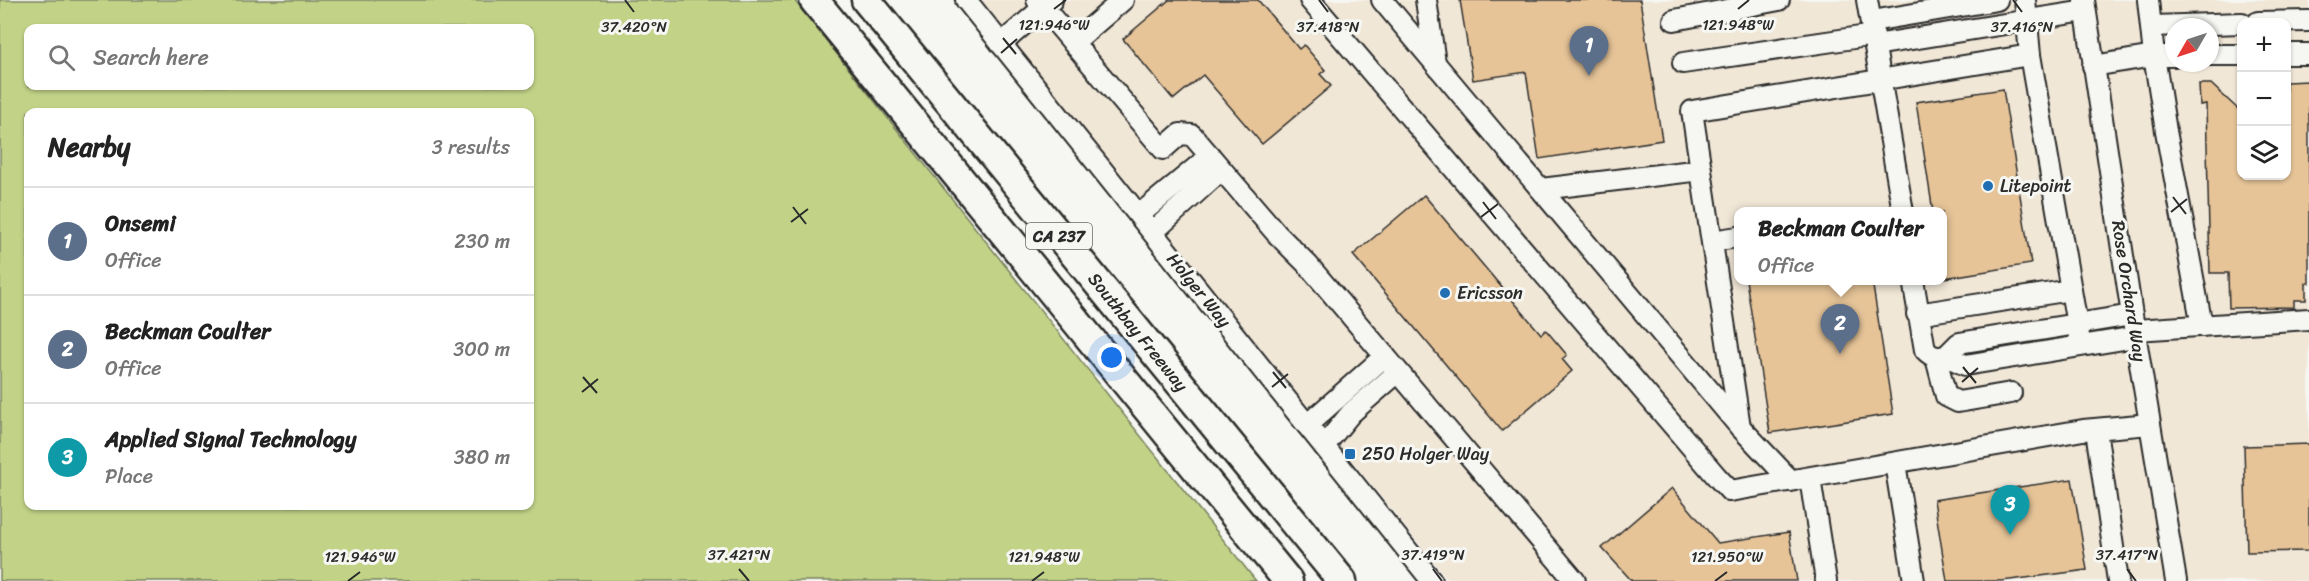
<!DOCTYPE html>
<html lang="en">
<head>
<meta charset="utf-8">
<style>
  body { margin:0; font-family:Sriracha,sans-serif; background:#f2f2f2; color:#222 }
  .controls { position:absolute; right:18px; top:18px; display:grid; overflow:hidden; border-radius:12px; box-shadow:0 2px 4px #0004 }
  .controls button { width:54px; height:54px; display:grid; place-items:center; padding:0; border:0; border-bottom:2px solid #e0e0e0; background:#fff; color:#222; font:30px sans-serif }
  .compass { position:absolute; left:2165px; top:18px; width:54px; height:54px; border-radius:50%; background:#fff; box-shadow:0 2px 4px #0004; rotate:231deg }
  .you { position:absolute; left:1112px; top:358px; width:21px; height:21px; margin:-15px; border:4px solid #fff; border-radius:50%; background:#1a73e8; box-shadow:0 0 0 9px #1a73e833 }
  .badge { display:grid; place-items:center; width:39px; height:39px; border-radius:50%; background:#0f766e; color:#fff; font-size:20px; font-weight:700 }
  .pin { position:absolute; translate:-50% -50px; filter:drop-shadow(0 2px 3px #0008) }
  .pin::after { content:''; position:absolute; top:32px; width:21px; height:18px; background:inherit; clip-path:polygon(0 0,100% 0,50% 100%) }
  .popup { position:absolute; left:1734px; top:207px; width:213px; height:78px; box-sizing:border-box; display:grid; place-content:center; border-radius:12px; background:#fff; filter:drop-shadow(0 2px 4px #0005); font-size:20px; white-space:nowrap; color:#767676 }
  .popup b { font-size:22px; color:#222 }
  .popup::after { content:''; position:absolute; left:50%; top:100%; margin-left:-12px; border:12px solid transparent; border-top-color:#fff }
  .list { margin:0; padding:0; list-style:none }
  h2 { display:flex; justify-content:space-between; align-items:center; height:78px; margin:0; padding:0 24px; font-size:26px }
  h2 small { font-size:20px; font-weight:400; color:#767676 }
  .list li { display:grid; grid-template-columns:39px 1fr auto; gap:18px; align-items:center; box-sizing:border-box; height:108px; padding:0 24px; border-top:2px solid #e0e0e0 }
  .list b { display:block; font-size:22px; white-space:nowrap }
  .list p { margin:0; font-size:20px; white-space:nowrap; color:#767676 }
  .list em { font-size:20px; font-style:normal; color:#767676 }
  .icon { flex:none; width:33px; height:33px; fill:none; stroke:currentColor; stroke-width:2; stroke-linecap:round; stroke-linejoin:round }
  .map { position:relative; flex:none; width:2309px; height:581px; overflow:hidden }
  .search { position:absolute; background:#fff; box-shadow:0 2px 4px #0004; left:24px; top:24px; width:510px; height:66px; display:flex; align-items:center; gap:15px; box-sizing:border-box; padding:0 21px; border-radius:12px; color:#767676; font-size:22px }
  .panel { position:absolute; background:#fff; box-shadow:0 2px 4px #0004; left:24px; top:108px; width:510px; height:402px; border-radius:12px }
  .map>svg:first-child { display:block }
  .built { fill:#f1e7d7; fill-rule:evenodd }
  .green { fill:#c2d388; stroke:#767f5a; stroke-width:1.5; fill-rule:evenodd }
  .building { fill:#e6c498; stroke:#2b2b2b; stroke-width:1.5 }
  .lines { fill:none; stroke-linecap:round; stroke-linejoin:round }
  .minor-casing { stroke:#2b2b2b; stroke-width:24 }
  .highway-casing { stroke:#2b2b2b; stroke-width:33 }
  .minor { stroke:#f6f6f2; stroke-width:20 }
  .highway { stroke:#f6f6f2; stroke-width:28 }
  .ticks { fill:none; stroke:#2b2b2b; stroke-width:2 }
  .poi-dot { fill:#1f6fb2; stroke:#f6f6f2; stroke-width:2 }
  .labels { text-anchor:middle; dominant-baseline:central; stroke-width:6; stroke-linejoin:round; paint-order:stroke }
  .shield { fill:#f6f6f2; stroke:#686867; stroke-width:1.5 }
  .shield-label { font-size:16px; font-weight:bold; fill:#2b2b2b }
  .poi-label { font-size:18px; fill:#2b2b2b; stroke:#f6f6f2; text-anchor:start }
  .street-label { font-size:18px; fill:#2b2b2b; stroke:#f6f6f2 }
  .ticks-label { font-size:15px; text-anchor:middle; fill:#2b2b2b; stroke:#f6f6f2; stroke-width:6; stroke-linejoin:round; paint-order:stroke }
</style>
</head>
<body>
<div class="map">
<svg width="2309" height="581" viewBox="0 0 2309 581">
  <rect width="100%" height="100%" fill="#f6f6f2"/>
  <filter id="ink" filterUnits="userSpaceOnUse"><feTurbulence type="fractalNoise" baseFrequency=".0167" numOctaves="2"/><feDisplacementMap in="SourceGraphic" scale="12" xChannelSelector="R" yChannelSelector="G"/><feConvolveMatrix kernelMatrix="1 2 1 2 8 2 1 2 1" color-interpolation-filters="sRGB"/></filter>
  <g filter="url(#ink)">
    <path class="built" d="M979 0H2309V581H1449ZM2242 22H2286V176H2242ZM2174 27H2210V63H2174ZM1738 212H1942V280H1738Z"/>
    <path class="green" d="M0 0H794L1256 581H0ZM28 28H530V86H28ZM28 112H530V506H28Z"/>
    <g class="building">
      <polygon points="1169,0 1258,0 1299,49 1304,45 1325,70 1320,74 1331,86 1262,144 1203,75 1174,99 1172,98 1123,39"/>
      <polygon points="1460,0 1640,0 1662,140 1539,159 1526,72 1473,80"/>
      <polygon points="2309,81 2309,283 2306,283 2306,300 2294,300 2294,307 2229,308 2228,273 2210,273 2206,104 2200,105 2199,84 2211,84 2241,112 2241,176 2286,176 2286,82"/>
      <polygon points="2003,89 2031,264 1944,278 1942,212 1933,212 1916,102"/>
      <polygon points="1424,195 1541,334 1546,330 1567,355 1562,359 1572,371 1502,431 1353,255"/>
      <polygon points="1746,280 1872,280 1893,414 1770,433"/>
      <polygon points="2309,444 2309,551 2247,552 2244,446"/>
      <polygon points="2072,479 2087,570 2002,581 1947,581 1934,500"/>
      <polygon points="1672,488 1718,543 1789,532 1797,581 1632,581 1602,548"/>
    </g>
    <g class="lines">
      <g class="minor-casing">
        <g id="minor">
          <polyline points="966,0 1432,581"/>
          <polyline points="1037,0 1163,149 1180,134 1192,135 1277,234 1308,265 1575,581"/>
          <polyline points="1310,0 1717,477 1730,491 2083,430 2150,424"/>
          <polyline points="1382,0 1740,427 1791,481"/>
          <polyline points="1426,0 1435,63"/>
          <polyline points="1867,0 1903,212"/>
          <polyline points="2084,0 2132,315 2176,581"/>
          <polyline points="2148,0 2154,56 2166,131 2202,326"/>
          <polyline points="1674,20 1779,0"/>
          <polyline points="1872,21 1997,0"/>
          <polyline points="2258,22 2309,21"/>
          <polyline points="2153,26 2242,23"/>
          <polyline points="1073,43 1123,0"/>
          <polyline points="1001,44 1052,0"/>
          <polyline points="1875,45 2085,11"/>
          <polyline points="2286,54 2309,54"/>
          <polyline points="2030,55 2079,336"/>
          <polyline points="2210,55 2242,55"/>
          <polyline points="1683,63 1874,35"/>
          <polyline points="2093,66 2154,56 2174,56"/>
          <polyline points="1541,189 1701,170"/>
          <polyline points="1139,215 1210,156"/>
          <polyline points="1153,232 1221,170"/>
          <polyline points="1712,241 1738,237"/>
          <path d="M1913 280 1925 350C1932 357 1936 358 1946 356"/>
          <polyline points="1917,314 2071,290"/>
          <polyline points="2132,315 1959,343 1946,356 1965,365 2136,337"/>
          <polyline points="2135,330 2309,319"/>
          <polyline points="1936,358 1946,396 1958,402 2011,393"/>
          <polyline points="1307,425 1385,356"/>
          <polyline points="1740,427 1692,111 2030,55 2025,0"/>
          <polyline points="2096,430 2118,581"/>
          <polyline points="1324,446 1351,413 1398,372"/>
          <polyline points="1895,463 1914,581"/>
          <polyline points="1810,478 1826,581"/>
        </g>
      </g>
      <g class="highway-casing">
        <g id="highway">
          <polyline points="814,0 1288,581"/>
          <polyline points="866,0 1342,581"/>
        </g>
      </g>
      <use href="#minor" class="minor"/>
      <use href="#highway" class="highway"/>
    </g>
  </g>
  <path class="ticks" d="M625 0 634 12M1319 0 1328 12M2013 0 2022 12M1054 9 1066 0M1738 9 1749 0M1003 38 1016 54M1001 53 1017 39M2173 197 2186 214M1483 202 1496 219M793 207 806 224M2171 212 2187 199M1481 217 1498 204M791 222 808 209M1963 367 1976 383M1273 372 1286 388M583 377 597 393M1962 382 1978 368M1272 387 1288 374M582 392 598 379M739 569 749 581M1433 569 1442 581M2127 569 2136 581M348 581 360 572M1032 581 1044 572M1715 581 1727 572"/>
  <g class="poi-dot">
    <circle cx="1988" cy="186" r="6"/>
    <circle cx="1445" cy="293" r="6"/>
    <rect x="1344" y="448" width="12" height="12" rx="3"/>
  </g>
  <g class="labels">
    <rect class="shield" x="1026" y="223" width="66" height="26" rx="4.5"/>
    <g class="shield-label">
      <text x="1059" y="236">CA 237</text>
    </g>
    <g class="poi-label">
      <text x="2000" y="186">Litepoint</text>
      <text x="1457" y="293">Ericsson</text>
      <text x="1362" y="454">250 Holger Way</text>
    </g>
    <g class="street-label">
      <text transform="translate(1199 290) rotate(51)">Holger Way</text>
      <text transform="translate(2129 291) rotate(81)">Rose Orchard Way</text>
      <text transform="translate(1138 332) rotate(51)">Southbay Freeway</text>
    </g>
  </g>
  <g class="ticks-label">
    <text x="1054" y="30">121.946°W</text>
    <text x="1738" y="30">121.948°W</text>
    <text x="2022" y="32">37.416°N</text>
    <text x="634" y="32">37.420°N</text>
    <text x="1328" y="32">37.418°N</text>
    <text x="739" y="560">37.421°N</text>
    <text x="1433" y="560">37.419°N</text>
    <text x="2127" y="560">37.417°N</text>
    <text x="360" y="562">121.946°W</text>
    <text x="1044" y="562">121.948°W</text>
    <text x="1727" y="562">121.950°W</text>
  </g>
</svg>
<div class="controls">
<button>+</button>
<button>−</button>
<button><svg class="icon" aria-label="layers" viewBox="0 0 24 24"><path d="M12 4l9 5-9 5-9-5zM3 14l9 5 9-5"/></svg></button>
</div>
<svg class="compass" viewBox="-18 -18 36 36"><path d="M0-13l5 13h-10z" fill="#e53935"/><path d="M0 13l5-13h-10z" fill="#767676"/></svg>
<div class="you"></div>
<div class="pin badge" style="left:1589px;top:76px;background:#5c6f8a">1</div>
<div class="pin badge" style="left:1840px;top:354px;background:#5c6f8a">2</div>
<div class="popup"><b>Beckman Coulter</b>Office</div>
<div class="pin badge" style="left:2010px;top:535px;background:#0f9aa8">3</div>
<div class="search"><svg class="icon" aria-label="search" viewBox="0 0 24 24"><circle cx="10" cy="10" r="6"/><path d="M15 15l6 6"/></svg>Search here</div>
<section class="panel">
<h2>Nearby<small>3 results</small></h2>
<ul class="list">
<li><span class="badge" style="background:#5c6f8a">1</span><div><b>Onsemi</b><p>Office</p></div><em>230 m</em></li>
<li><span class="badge" style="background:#5c6f8a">2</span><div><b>Beckman Coulter</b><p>Office</p></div><em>300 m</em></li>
<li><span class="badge" style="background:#0f9aa8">3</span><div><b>Applied Signal Technology</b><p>Place</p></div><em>380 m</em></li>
</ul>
</section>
</div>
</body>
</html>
